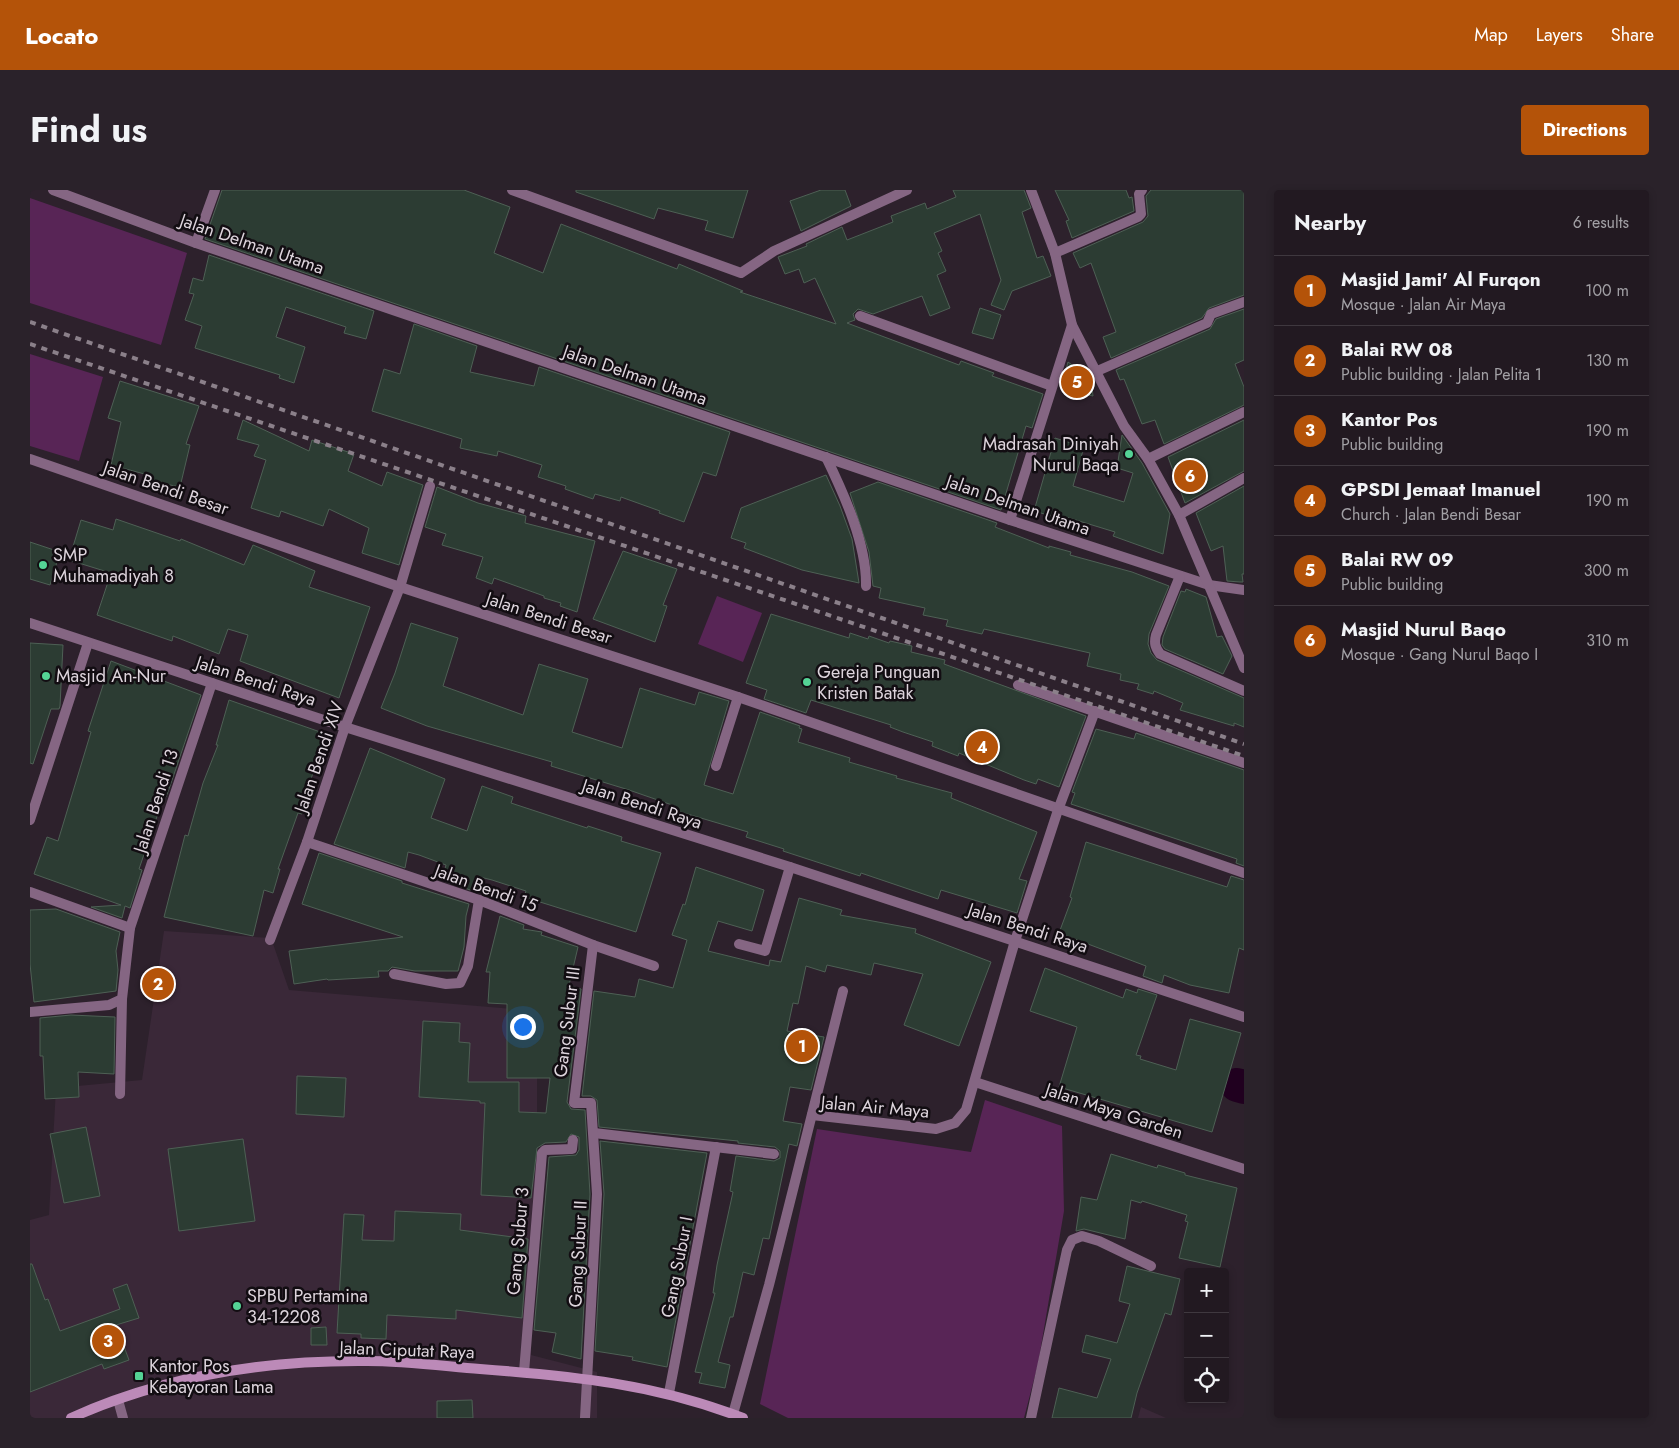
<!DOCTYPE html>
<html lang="en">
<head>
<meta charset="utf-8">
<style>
  body { margin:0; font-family:Jost,sans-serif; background:#2a222a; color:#f1f3f6 }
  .controls { position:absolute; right:15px; bottom:15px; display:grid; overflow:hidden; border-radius:5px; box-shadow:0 2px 8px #0003 }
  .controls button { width:45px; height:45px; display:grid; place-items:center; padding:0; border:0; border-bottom:1px solid #3f383f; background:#221921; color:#f1f3f6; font:25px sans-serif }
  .you { position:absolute; left:492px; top:836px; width:18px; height:18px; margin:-12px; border:4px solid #fff; border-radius:50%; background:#1a73e8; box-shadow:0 0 0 8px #1a73e833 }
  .badge { display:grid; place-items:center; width:32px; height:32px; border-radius:50%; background:#b45309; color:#fff; font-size:16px; font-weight:700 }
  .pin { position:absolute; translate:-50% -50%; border:2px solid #fff; box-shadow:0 1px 5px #0006 }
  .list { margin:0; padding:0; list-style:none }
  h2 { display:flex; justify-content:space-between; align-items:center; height:65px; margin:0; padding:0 20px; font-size:21px }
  h2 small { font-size:16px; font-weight:400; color:#a2a0a5 }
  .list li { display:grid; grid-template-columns:32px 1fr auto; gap:15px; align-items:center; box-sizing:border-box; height:70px; padding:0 20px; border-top:1px solid #3f383f }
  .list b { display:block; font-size:19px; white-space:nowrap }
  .list p { margin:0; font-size:16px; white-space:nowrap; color:#a2a0a5 }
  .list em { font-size:16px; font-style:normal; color:#a2a0a5 }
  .icon { flex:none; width:28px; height:28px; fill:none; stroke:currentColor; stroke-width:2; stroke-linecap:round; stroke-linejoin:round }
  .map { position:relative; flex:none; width:1214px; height:1228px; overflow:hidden; border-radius:5px }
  header { display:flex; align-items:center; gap:30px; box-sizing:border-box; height:70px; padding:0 25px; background:#b45309; color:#fff }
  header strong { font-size:24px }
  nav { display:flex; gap:28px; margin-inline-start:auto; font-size:18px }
  .intro { display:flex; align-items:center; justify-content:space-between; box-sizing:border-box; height:120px; padding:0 30px }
  h1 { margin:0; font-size:35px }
  .button { padding:12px 22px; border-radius:5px; background:#b45309; color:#fff; font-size:18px; font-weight:700 }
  main { display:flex; gap:30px; padding:0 30px }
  aside { flex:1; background:#221921; border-radius:5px; box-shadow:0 2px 8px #0003 }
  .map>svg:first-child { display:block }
  .built { fill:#3a2838 }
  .green { fill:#582556 }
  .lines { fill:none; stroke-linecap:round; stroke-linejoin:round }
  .river { stroke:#20001f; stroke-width:34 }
  .building { fill:#2c3c33; stroke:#4e6055 }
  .minor { stroke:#856683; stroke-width:10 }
  .secondary { stroke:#bc8ab8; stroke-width:10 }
  .rail { stroke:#8b808a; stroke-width:4; stroke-dasharray:6 6; stroke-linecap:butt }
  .poi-dot { fill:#54d395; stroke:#120d12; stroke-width:2 }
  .labels { text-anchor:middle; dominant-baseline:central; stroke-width:5; stroke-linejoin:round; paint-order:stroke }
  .street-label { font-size:18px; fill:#ddd4dc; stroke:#120d12 }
  .poi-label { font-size:18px; fill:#ddd4dc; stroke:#120d12; text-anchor:start }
</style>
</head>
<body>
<header>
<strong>Locato</strong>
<nav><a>Map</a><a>Layers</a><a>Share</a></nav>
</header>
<div class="intro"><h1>Find us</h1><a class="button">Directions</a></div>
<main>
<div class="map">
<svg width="1214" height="1228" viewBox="0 0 1214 1228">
  <rect width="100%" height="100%" fill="#2d212c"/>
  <g class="built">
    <polygon points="134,741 241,748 259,800 507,821 507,964 501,1165 567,1182 567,1228 0,1228 0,1030 19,1025 26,898 112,890"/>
    <polygon points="1111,1217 1136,1228 1108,1228"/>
  </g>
  <g class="green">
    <polygon points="0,8 157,63 131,155 0,113"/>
    <polygon points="0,164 73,187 49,271 0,256"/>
    <polygon points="687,406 732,423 713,472 668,454"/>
    <polygon points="955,910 1032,936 1034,1021 1008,1174 994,1228 758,1228 730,1214 787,939 941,962"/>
  </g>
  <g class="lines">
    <polyline class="river" points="1207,895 1214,897"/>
  </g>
  <g class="building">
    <polygon points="192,0 434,0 480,17 464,63 513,83 531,34 647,79 649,74 713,101 710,102 806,134 785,88 774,93 769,79 755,84 748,67 777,56 776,54 812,37 817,50 863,32 861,26 895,13 897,19 926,7 923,0 994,0 1001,18 992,22 1007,68 1013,66 1021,86 982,101 974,120 961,115 971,90 950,24 904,43 912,61 908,63 916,81 907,85 920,118 900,126 892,106 843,124 828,119 823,124 825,130 817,133 929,175 931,171 964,183 962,186 1013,204 1002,238 996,236 971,320 175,49"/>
    <polygon points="546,0 718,0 703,48 675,40 678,31 628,18 624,29 546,2"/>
    <polygon points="791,0 815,0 821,16 771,41 760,11"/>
    <polygon points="1025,0 1096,0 1099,8 1102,7 1104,21 1042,48 1036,31 1039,30"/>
    <polygon points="1121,0 1214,0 1214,105 1179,118 1172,128 1081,168 1073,147 1086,142 1061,73 1050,78 1043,63 1113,32 1118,26 1116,6"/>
    <polygon points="179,65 344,121 336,149 314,143 316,137 256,117 246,147 275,157 264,193 249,188 250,185 165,158 172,136 155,130 164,104 159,103 163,88 173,91"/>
    <polygon points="950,118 971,125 963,149 942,143"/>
    <polygon points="1214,119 1214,170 1205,174 1214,197 1214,215 1134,254 1125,230 1112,234 1094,189 1090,190 1086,180 1180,139 1186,129"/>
    <polygon points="384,134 447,156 440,182 504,196 509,177 700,242 686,286 673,282 654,332 629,323 630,321 591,307 590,311 565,304 563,309 535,299 536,296 508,287 512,275 468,261 467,266 430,258 432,249 342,221 354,179 370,184"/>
    <polygon points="1038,172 1061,188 1063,206 1031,199"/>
    <polygon points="90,191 169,216 156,254 160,255 150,297 121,291 122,286 81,275 91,232 78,228"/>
    <polygon points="213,230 279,261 282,250 324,264 318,281 352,296 357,282 393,295 369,375 332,363 339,338 299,319 293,336 251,321 249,327 221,318 236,270 224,266 229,255 207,249"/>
    <polygon points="1214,230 1214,281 1155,313 1138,267"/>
    <polygon points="1092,245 1112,273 1140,324 1133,364 1083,346 1085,342 1036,327 1035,330 1004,321 1025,248 1054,257 1043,296 1094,312 1103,283 1087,278"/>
    <polygon points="796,285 810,316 822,349 829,393 772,380 714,358 716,353 701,348 711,318"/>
    <polygon points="848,292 967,333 965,337 1019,358 1019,356 1041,362 1040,365 1102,382 1139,396 1119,444 1118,454 1121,463 1127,470 1214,508 1214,537 1204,533 1204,536 1150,520 1153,513 1124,501 1123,504 1107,499 1109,494 1090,490 1091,484 1057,476 1060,463 954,439 952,444 916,436 918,430 893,425 895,418 849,408 851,398 843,396 839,362 820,303"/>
    <polygon points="1214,296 1214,384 1212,384 1213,392 1210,392 1197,391 1193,356 1181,361 1166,323"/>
    <polygon points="407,297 448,313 496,326 495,333 565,351 547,422 530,416 531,413 514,408 514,406 464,388 462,394 446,388 453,367 412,355 416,344 395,337"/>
    <polygon points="86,329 150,351 151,349 214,375 223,355 285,381 279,397 340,417 309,508 210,471 218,445 198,439 189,464 143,446 142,451 67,425 81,383 39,370 51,330 83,340"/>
    <polygon points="0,352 30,362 20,395 0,389"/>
    <polygon points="593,361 647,379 633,415 637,416 625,452 563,429"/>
    <polygon points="1156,399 1176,407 1187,447 1192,446 1202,466 1193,484 1135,459 1132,455 1133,447 1151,401 1155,402"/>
    <polygon points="741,424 819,448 820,443 838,449 839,446 859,453 860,451 882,456 881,462 915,470 914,474 1056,526 1029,597 1008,589 1006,594 994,590 929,563 928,566 902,556 903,552 873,542 860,537 861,535 781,510 776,523 734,509 737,500 716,493"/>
    <polygon points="381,433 428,448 413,496 493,525 509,474 558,489 542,542 592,558 610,498 665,515 669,502 699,511 674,595 703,604 730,522 770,536 769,538 772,539 768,552 820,568 819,572 867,586 866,588 922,603 921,608 1007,642 989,689 997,691 987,723 911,700 908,709 831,683 830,686 753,661 754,659 716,647 718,642 644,620 645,616 599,600 521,576 522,572 397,536 351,518 365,483"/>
    <polygon points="0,453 33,455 30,516 29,519 21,519 3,574 0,573"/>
    <polygon points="81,471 171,505 139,599 136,607 134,606 109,679 112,680 100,718 95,716 92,728 61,717 91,715 4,684 17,647 28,651 61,542 58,541"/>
    <polygon points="199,510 296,544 280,592 282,592 272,624 268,623 248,679 250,679 243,703 234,700 223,746 134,727 155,645 158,646 173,593 188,555 186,555"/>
    <polygon points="1066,539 1104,549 1106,543 1214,580 1214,676 1206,673 1207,669 1041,614 1045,603 1042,602"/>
    <polygon points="340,558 415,589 401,628 437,641 452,596 483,607 481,613 557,638 558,636 592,647 591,651 631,663 606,742 494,707 496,701 462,690 446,686 443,701 412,690 416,675 389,665 378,662 375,678 304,654"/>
    <polygon points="1056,652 1197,697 1201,686 1214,690 1214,760 1209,758 1199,803 1160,795 1134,785 1132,793 1113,786 1116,776 1029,743 1042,708 1040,707"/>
    <polygon points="289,663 372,691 372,693 439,714 436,726 434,757 428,781 385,781 362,777 358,781 348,781 349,787 298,790 297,789 264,794 259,761 373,747 272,714"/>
    <polygon points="666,677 734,700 722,741 688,731 678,761 739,776 740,770 751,772 769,708 812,720 810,725 886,739 885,743 961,772 929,856 874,835 893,784 844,773 841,785 797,775 795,782 776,776 768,814 763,813 757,841 794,847 781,900 760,897 753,931 772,934 767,956 759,954 739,1049 733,1048 724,1085 713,1082 703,1127 700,1127 688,1172 700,1175 695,1198 669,1193 672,1183 665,1182 685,1103 683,1103 687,1075 703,1002 700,1001 706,966 744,971 750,968 750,961 745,957 708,953 708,951 569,937 567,910 561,906 552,906 564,801 605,807 609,789 643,798 657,750 642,745 653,714 655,715"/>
    <polygon points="26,719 90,742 86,761 88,780 86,801 4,812 0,774 0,720"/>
    <polygon points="470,726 494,735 493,739 512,742 511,745 548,757 539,795 551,799 537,912 541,919 555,920 560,1004 551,1169 522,1162 526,1143 504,1140 519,967 546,965 549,960 549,947 541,944 536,952 515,953 507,958 501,1008 451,1005 455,913 450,913 450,911 389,907 393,831 430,833 429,852 440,853 438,892 489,892 489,922 516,923 520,888 477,888 477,814 458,813 460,782 456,782"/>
    <polygon points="1015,778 1093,808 1096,799 1107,803 1108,799 1127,805 1106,865 1111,866 1110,869 1146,880 1160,829 1211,843 1182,942 1029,897 1047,837 1000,821"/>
    <polygon points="115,785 142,789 140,804 114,800"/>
    <polygon points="41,825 85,827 84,884 48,882 49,907 15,909 13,866 10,866 10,828"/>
    <polygon points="267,886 316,888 314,927 266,924"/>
    <polygon points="56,937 70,1006 34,1013 20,944"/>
    <polygon points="213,949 225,1031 149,1041 138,959"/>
    <polygon points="570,951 677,963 637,1177 602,1170 603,1167 565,1161 574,1004"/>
    <polygon points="1081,964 1127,978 1128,975 1155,983 1155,985 1207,998 1190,1077 1149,1068 1158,1032 1155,1031 1157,1025 1112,1011 1111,1013 1101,1010 1095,1049 1054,1039 1046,1041 1051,1007 1067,1010"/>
    <polygon points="365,1021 431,1024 430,1040 498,1049 492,1128 426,1120 426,1129 357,1125 356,1149 331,1148 331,1144 307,1143 314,1024 334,1025 332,1050 364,1051"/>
    <polygon points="0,1074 2,1074 15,1110 18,1109 30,1141 90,1119 83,1099 97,1094 109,1128 86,1135 99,1170 74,1179 72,1174 0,1202"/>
    <polygon points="1097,1076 1150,1089 1141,1125 1135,1123 1107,1203 1101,1228 1022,1228 1029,1198 1067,1208 1081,1169 1052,1162 1056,1145 1087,1153 1100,1114 1089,1111"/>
    <polygon points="296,1137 297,1155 281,1155 281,1138"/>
    <polygon points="442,1210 443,1228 407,1228 407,1211"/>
  </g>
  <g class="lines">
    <g class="minor">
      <polyline points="23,0 166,53 980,330 1179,395 1214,400"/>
      <polyline points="482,0 711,83 744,61 877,0"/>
      <polyline points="1001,0 1025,63 1042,135 1094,236 1118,269 1149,325 1214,478"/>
      <polyline points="166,53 185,0"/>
      <polyline points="1025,63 1108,27 1111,24 1109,4 1112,0"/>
      <polyline points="830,126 1022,196"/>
      <polyline points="1065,182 1177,133 1181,124 1214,112"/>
      <path d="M796 267C814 304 837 355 836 396"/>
      <polyline points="0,269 370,397 708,507 1214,683"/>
      <polyline points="1118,269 1214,222"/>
      <polyline points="1149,325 1214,288"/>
      <polyline points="980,330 1042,135"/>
      <path d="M1150 386 1126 445C1124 453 1125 457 1130 464L1214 501"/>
      <polyline points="0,433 315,537 760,677 1214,827"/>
      <polyline points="988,495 1214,573"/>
      <polyline points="686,576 708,507"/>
      <polyline points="0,630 58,453"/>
      <polyline points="277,652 449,710 563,755 624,776"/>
      <polyline points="0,702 100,738"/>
      <polyline points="240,750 277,652 315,537 370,397 400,296"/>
      <polyline points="709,754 735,761 760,677"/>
      <polyline points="364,784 416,794 430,793 438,776 449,710"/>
      <polyline points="0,822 79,815 92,809 100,738 182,493"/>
      <polyline points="945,892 1214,979"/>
      <polyline points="90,904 92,809"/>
      <polyline points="782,925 906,939 925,933 936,920 985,751 1028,620 1065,521"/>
      <polyline points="564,943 744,964"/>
      <polyline points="494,1182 512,963 515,960 542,959 543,950"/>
      <polyline points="639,1203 686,957"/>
      <polyline points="88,1210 93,1228"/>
      <polyline points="703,1224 739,1095 813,801"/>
      <polyline points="555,1228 567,1004 561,913 544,913 563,755"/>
      <polyline points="1001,1228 1037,1060 1042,1050 1052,1046 1069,1051 1121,1076"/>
    </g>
    <path class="secondary" d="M41 1228C134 1186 236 1170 337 1171 375 1171 413 1176 450 1179 544 1186 625 1194 713 1228"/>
    <g class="rail">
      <polyline points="0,132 1214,554"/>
      <polyline points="0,154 1214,566"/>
    </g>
  </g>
  <g class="poi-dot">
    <circle cx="1099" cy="264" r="5"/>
    <circle cx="13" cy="375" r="5"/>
    <circle cx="16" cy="486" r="5"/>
    <circle cx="777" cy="492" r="5"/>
    <circle cx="207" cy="1116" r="5"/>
    <rect x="104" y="1181" width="10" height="10" rx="2.5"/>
  </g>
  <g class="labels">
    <g class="street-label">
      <text transform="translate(222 54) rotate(19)">Jalan Delman Utama</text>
      <text transform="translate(605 185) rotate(19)">Jalan Delman Utama</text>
      <text transform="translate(136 298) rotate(19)">Jalan Bendi Besar</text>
      <text transform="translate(988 315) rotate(19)">Jalan Delman Utama</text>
      <text transform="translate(519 428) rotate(18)">Jalan Bendi Besar</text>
      <text transform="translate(226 491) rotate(18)">Jalan Bendi Raya</text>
      <text transform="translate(289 567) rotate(-71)">Jalan Bendi XIV</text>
      <text transform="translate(126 611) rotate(-72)">Jalan Bendi 13</text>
      <text transform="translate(612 614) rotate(18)">Jalan Bendi Raya</text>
      <text transform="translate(456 698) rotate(20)">Jalan Bendi 15</text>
      <text transform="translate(998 738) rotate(18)">Jalan Bendi Raya</text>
      <text transform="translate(537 832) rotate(-83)">Gang Subur III</text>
      <text transform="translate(845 917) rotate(5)">Jalan Air Maya</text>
      <text transform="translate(1084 921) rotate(18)">Jalan Maya Garden</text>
      <text transform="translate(488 1051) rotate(-85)">Gang Subur 3</text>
      <text transform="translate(548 1064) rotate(-87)">Gang Subur II</text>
      <text transform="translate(647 1077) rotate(-79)">Gang Subur I</text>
      <text transform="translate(377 1160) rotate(2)">Jalan Ciputat Raya</text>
    </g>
    <g class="poi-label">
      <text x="1089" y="254" text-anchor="end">Madrasah Diniyah<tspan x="1089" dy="21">Nurul Baqa</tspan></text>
      <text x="23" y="365">SMP<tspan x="23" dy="21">Muhamadiyah 8</tspan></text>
      <text x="787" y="482">Gereja Punguan<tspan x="787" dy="21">Kristen Batak</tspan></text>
      <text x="26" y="486">Masjid An-Nur</text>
      <text x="217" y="1106">SPBU Pertamina<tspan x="217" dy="21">34-12208</tspan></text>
      <text x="119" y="1176">Kantor Pos<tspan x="119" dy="21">Kebayoran Lama</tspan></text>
    </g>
  </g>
</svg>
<div class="controls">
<button>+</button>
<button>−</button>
<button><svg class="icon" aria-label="locate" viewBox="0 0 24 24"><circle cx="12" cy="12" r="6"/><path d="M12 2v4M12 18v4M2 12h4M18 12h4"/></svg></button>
</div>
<div class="you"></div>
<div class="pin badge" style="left:772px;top:856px">1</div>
<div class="pin badge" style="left:128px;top:794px">2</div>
<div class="pin badge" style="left:78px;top:1151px">3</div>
<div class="pin badge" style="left:952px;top:557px">4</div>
<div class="pin badge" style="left:1047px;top:192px">5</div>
<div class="pin badge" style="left:1160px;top:286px">6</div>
</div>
<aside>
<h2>Nearby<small>6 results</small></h2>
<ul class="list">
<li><span class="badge">1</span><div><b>Masjid Jami' Al Furqon</b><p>Mosque · Jalan Air Maya</p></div><em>100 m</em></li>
<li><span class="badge">2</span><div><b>Balai RW 08</b><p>Public building · Jalan Pelita 1</p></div><em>130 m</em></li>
<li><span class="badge">3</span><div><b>Kantor Pos</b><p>Public building</p></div><em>190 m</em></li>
<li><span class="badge">4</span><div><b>GPSDI Jemaat Imanuel</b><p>Church · Jalan Bendi Besar</p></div><em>190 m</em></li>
<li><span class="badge">5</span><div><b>Balai RW 09</b><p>Public building</p></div><em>300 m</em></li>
<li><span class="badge">6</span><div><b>Masjid Nurul Baqo</b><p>Mosque · Gang Nurul Baqo I</p></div><em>310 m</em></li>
</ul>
</aside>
</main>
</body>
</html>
